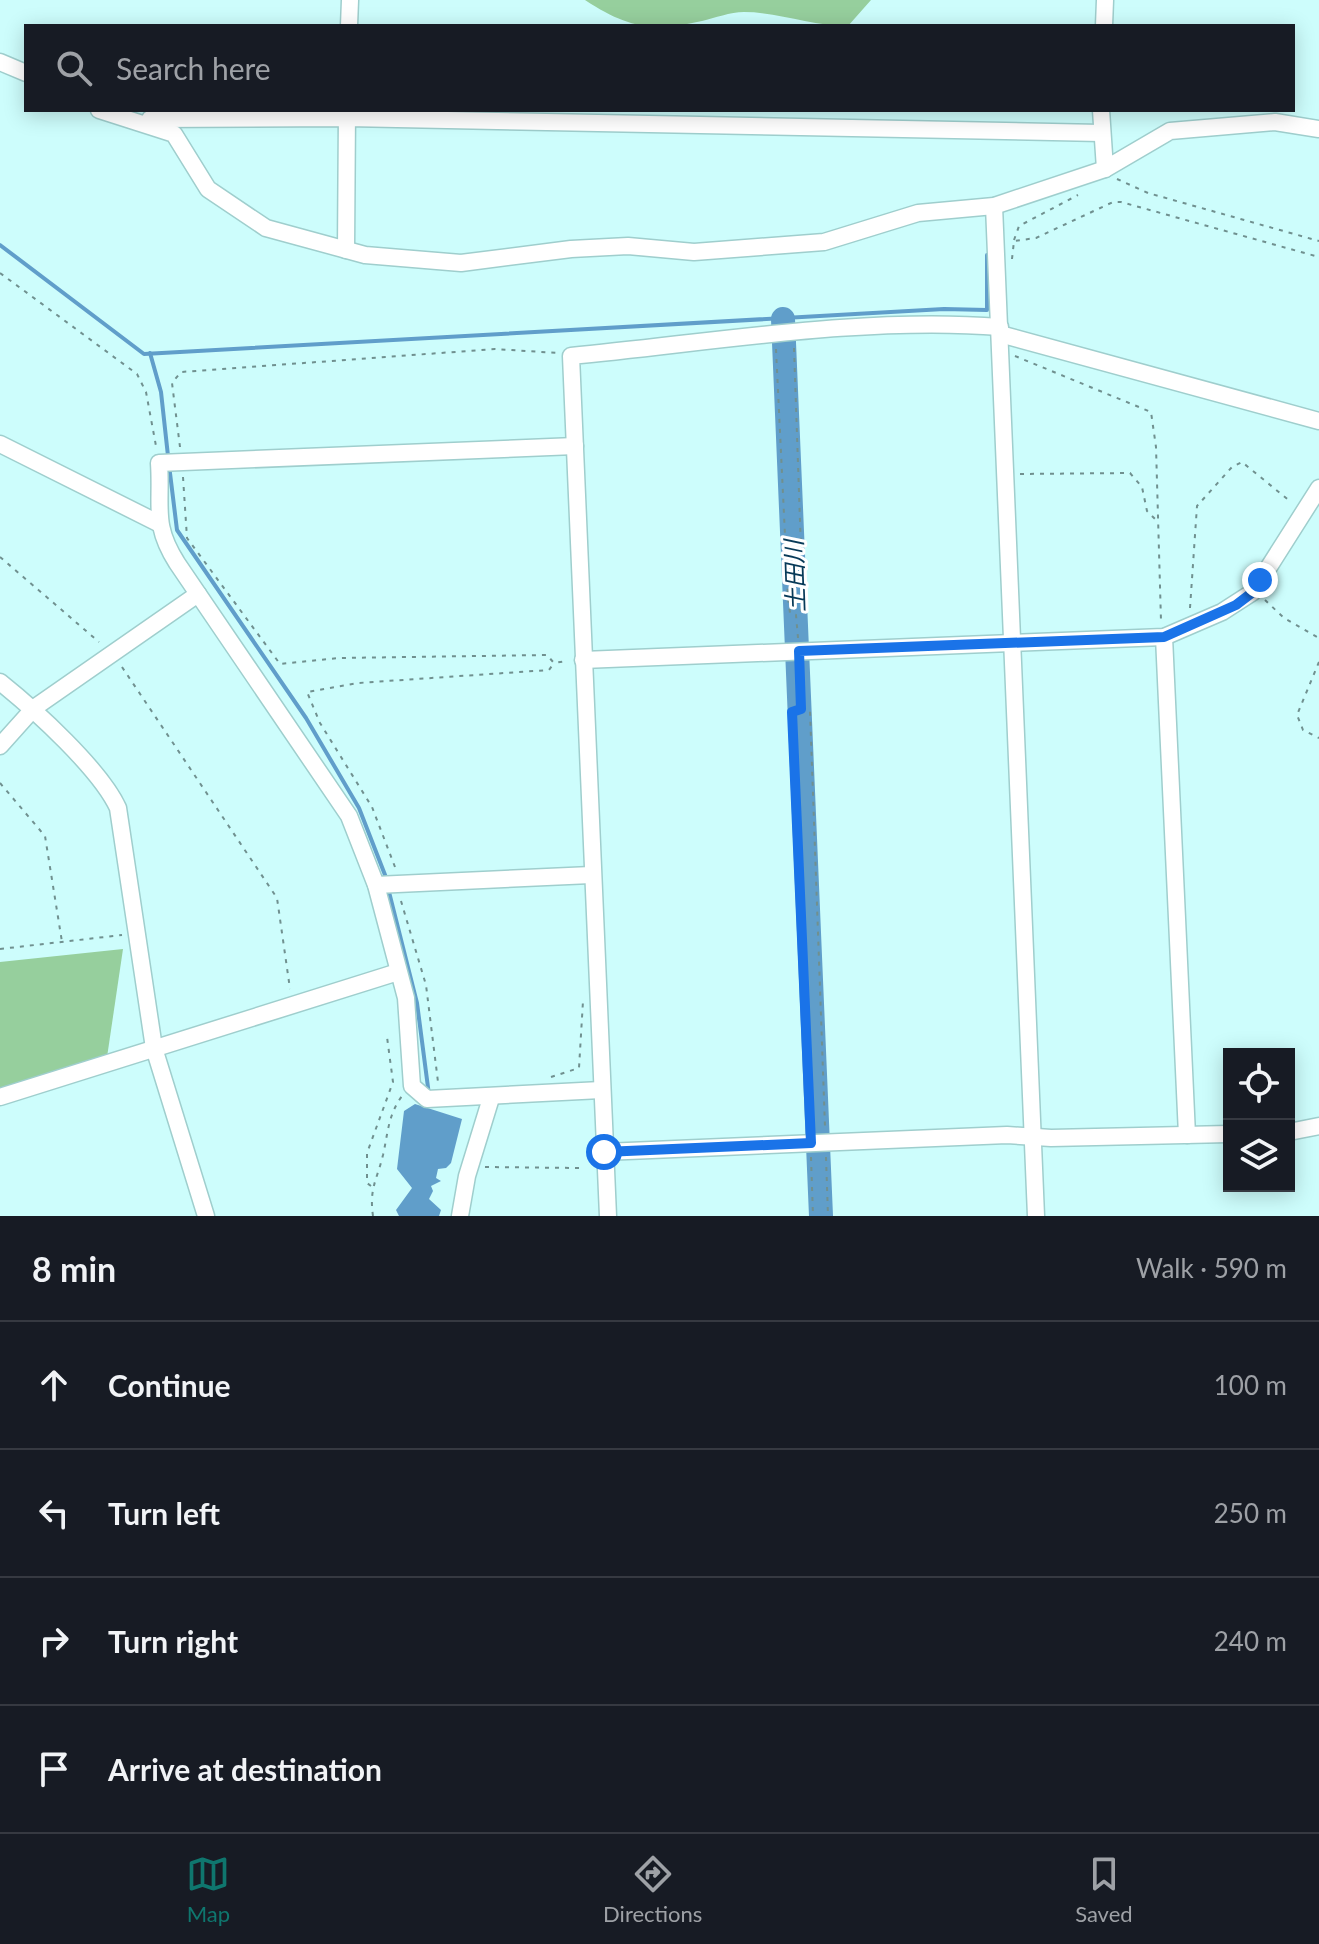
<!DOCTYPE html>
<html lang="en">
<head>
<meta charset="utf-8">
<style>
  body { margin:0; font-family:Lato,"Noto Sans JP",sans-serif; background:#20242c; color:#f1f3f6 }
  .controls { position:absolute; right:24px; bottom:24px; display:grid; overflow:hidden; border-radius:0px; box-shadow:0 4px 20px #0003 }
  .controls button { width:72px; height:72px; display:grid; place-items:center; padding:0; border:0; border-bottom:2px solid #363941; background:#171b24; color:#f1f3f6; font:40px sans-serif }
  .stop { position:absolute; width:24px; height:24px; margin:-18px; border:6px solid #1a73e8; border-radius:50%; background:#fff }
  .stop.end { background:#1a73e8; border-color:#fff; box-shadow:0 2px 8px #0008 }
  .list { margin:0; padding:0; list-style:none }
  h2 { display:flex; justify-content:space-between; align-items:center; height:104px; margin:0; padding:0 32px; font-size:34px }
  h2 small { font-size:26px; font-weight:400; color:#9ea1a6 }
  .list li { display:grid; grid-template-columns:52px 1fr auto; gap:24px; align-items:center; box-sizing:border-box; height:128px; padding:0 32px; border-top:2px solid #363941 }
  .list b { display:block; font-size:30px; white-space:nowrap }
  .list em { font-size:26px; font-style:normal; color:#9ea1a6 }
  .icon { flex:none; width:44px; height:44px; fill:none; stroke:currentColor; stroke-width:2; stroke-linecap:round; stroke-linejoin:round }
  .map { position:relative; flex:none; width:1319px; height:1216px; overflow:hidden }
  .search { position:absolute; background:#171b24; box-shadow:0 4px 20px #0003; left:24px; right:24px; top:24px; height:88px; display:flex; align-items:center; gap:20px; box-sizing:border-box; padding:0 28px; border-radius:0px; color:#9ea1a6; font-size:30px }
  .sheet { height:616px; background:#171b24 }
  nav { display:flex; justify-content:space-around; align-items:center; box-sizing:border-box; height:112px; border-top:2px solid #363941; background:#171b24; font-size:22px; color:#9ea1a6 }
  nav a { display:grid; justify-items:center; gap:4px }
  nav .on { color:#0f766e }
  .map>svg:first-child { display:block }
  .forest { fill:#96cf9d }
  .water { fill:#609eca }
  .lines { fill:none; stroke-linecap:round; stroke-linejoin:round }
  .stream { stroke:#609eca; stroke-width:4 }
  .river { stroke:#609eca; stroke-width:24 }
  .minor-casing { stroke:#9fcecd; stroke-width:19 }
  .path { stroke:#70908f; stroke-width:2; stroke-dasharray:4 6; stroke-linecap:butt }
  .minor { stroke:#fff; stroke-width:16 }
  .route { stroke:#1a73e8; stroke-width:10 }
  .labels { text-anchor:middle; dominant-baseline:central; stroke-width:6; stroke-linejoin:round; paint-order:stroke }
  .water-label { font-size:24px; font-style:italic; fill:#073a58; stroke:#fff }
</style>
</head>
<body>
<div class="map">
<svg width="1319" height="1216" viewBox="0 0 1319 1216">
  <rect width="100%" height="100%" fill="#cdfdfc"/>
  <g class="forest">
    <path d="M585 0H871L848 26C813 26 778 12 744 12 730 12 715 18 702 21 651 32 628 28 585 0Z"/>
    <polygon points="123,949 106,1064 0,1089 0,962"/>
  </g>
  <polygon class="water" points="415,1104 462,1119 451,1163 446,1168 438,1169 436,1178 441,1181 431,1186 433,1191 429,1199 441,1210 439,1216 399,1216 396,1210 412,1188 397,1169 404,1111"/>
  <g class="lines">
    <g class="stream">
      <polyline points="0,245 144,354 944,309 987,310 987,255"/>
      <polyline points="150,353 161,392 168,456"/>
      <polyline points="169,465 177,530 306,718 359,808 387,880"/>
      <polyline points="388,888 417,1003 429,1095"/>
    </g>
    <polyline class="river" points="783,319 821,1216"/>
    <g class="minor-casing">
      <g id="minor">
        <polyline points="349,26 350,0"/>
        <polyline points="1104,26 1105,0"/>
        <polyline points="0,62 26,73"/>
        <polyline points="99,110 174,134 208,189 266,228 365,255 461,263 571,249 628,246 694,252 824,242 918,213 994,206 1105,169 1170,131 1275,122 1319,129"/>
        <polyline points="1101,110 1105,169"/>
        <polyline points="150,119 347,118 1101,133"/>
        <polyline points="994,206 1036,1216"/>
        <polyline points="346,250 347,110"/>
        <polyline points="1000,334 1319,421"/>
        <polyline points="0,444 158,523"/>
        <path d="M575 446 159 463C162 507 152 524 177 563L349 816 376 885 406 998 412 1086 427 1099 601 1090"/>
        <polyline points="1164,637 1187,1135"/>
        <polyline points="583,660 1164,637 1222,612 1253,592 1319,488"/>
        <path d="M0 682C35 710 100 769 118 808L154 1048 206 1216"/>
        <polyline points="0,746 34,708 198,594"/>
        <polyline points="376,885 591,875"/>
        <polyline points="0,1097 398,972"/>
        <polyline points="1289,1132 1319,1126"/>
        <polyline points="604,1152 1007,1135 1051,1138 1229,1134"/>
        <polyline points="460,1216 467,1176 491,1098"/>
        <path d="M608 1216 571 356C709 343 862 316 1000 327"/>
      </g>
    </g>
    <g class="path">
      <polyline points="1117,179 1148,193 1319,241"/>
      <polyline points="1014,240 1019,226 1078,195"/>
      <polyline points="1012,259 1014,241 1036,238 1113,202 1121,202 1319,257"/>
      <polyline points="0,273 137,374 146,392 156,446"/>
      <polyline points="794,348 803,608 797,614"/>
      <polyline points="776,349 788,598 790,613 796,615 798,638"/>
      <polyline points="1015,356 1151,412 1156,447 1161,621"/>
      <polyline points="180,447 172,383 181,372 495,349 558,353"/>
      <polyline points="1020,474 1130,473 1142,487 1147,511 1157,521"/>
      <polyline points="183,477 187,538 280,664 339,658 547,655 554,663 567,661"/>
      <polyline points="0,557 99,642"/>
      <polyline points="1265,600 1284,618 1319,638"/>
      <polyline points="1190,608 1197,506 1232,467 1242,462 1291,502"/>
      <polyline points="1319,662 1297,715 1303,730 1319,738"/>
      <polyline points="122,667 277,898 290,989"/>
      <polyline points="799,668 801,709 792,712 810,1127"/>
      <polyline points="801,709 810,711 825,1127"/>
      <polyline points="0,783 45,836 62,942"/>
      <polyline points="395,867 372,807 320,723 307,692 358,683 549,670 554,663"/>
      <polyline points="401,901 426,985 438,1082"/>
      <polyline points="0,949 122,935"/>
      <polyline points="551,1077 579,1068 583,1001"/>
      <polyline points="811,1157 813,1216"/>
      <polyline points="826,1157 828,1216"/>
      <polyline points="485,1167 579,1168"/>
      <polyline points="371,1186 367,1183 367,1153 393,1082 387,1037"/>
      <path d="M373 1216C369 1188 377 1180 383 1155 388 1133 388 1115 402 1096"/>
    </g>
    <use href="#minor" class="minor"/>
  </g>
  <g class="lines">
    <polyline class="route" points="604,1152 811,1143 792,712 801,709 799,651 1164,637 1236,605 1253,592 1260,580"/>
  </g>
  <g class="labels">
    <g class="water-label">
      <text transform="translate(794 576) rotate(-92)">土田川</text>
    </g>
  </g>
</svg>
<div class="controls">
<button><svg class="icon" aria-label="locate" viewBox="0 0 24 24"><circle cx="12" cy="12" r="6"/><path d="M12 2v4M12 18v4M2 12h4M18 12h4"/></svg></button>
<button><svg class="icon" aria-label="layers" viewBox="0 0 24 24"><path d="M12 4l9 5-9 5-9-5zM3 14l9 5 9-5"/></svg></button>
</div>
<div class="stop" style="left:604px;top:1152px"></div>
<div class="stop end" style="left:1260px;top:580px"></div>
<div class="search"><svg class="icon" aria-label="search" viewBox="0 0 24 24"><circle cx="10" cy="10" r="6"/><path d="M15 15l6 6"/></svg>Search here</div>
</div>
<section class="sheet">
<h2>8 min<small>Walk · 590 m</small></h2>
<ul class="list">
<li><svg class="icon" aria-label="ahead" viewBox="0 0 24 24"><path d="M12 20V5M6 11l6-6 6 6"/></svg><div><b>Continue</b></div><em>100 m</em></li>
<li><svg class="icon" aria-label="left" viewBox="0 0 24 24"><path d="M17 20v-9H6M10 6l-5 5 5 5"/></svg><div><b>Turn left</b></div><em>250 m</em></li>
<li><svg class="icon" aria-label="right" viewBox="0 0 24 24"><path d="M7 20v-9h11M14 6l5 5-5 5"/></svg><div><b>Turn right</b></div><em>240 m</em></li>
<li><svg class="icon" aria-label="arrive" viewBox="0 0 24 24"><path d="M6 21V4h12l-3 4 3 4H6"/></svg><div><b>Arrive at destination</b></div></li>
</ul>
</section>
<nav>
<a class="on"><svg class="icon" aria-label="map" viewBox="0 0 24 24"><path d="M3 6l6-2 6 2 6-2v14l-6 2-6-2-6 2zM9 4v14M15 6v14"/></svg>Map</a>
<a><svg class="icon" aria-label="directions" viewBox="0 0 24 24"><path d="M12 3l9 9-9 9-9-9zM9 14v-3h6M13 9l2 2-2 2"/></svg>Directions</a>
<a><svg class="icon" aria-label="saved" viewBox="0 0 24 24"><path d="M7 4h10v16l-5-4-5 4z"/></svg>Saved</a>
</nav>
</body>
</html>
